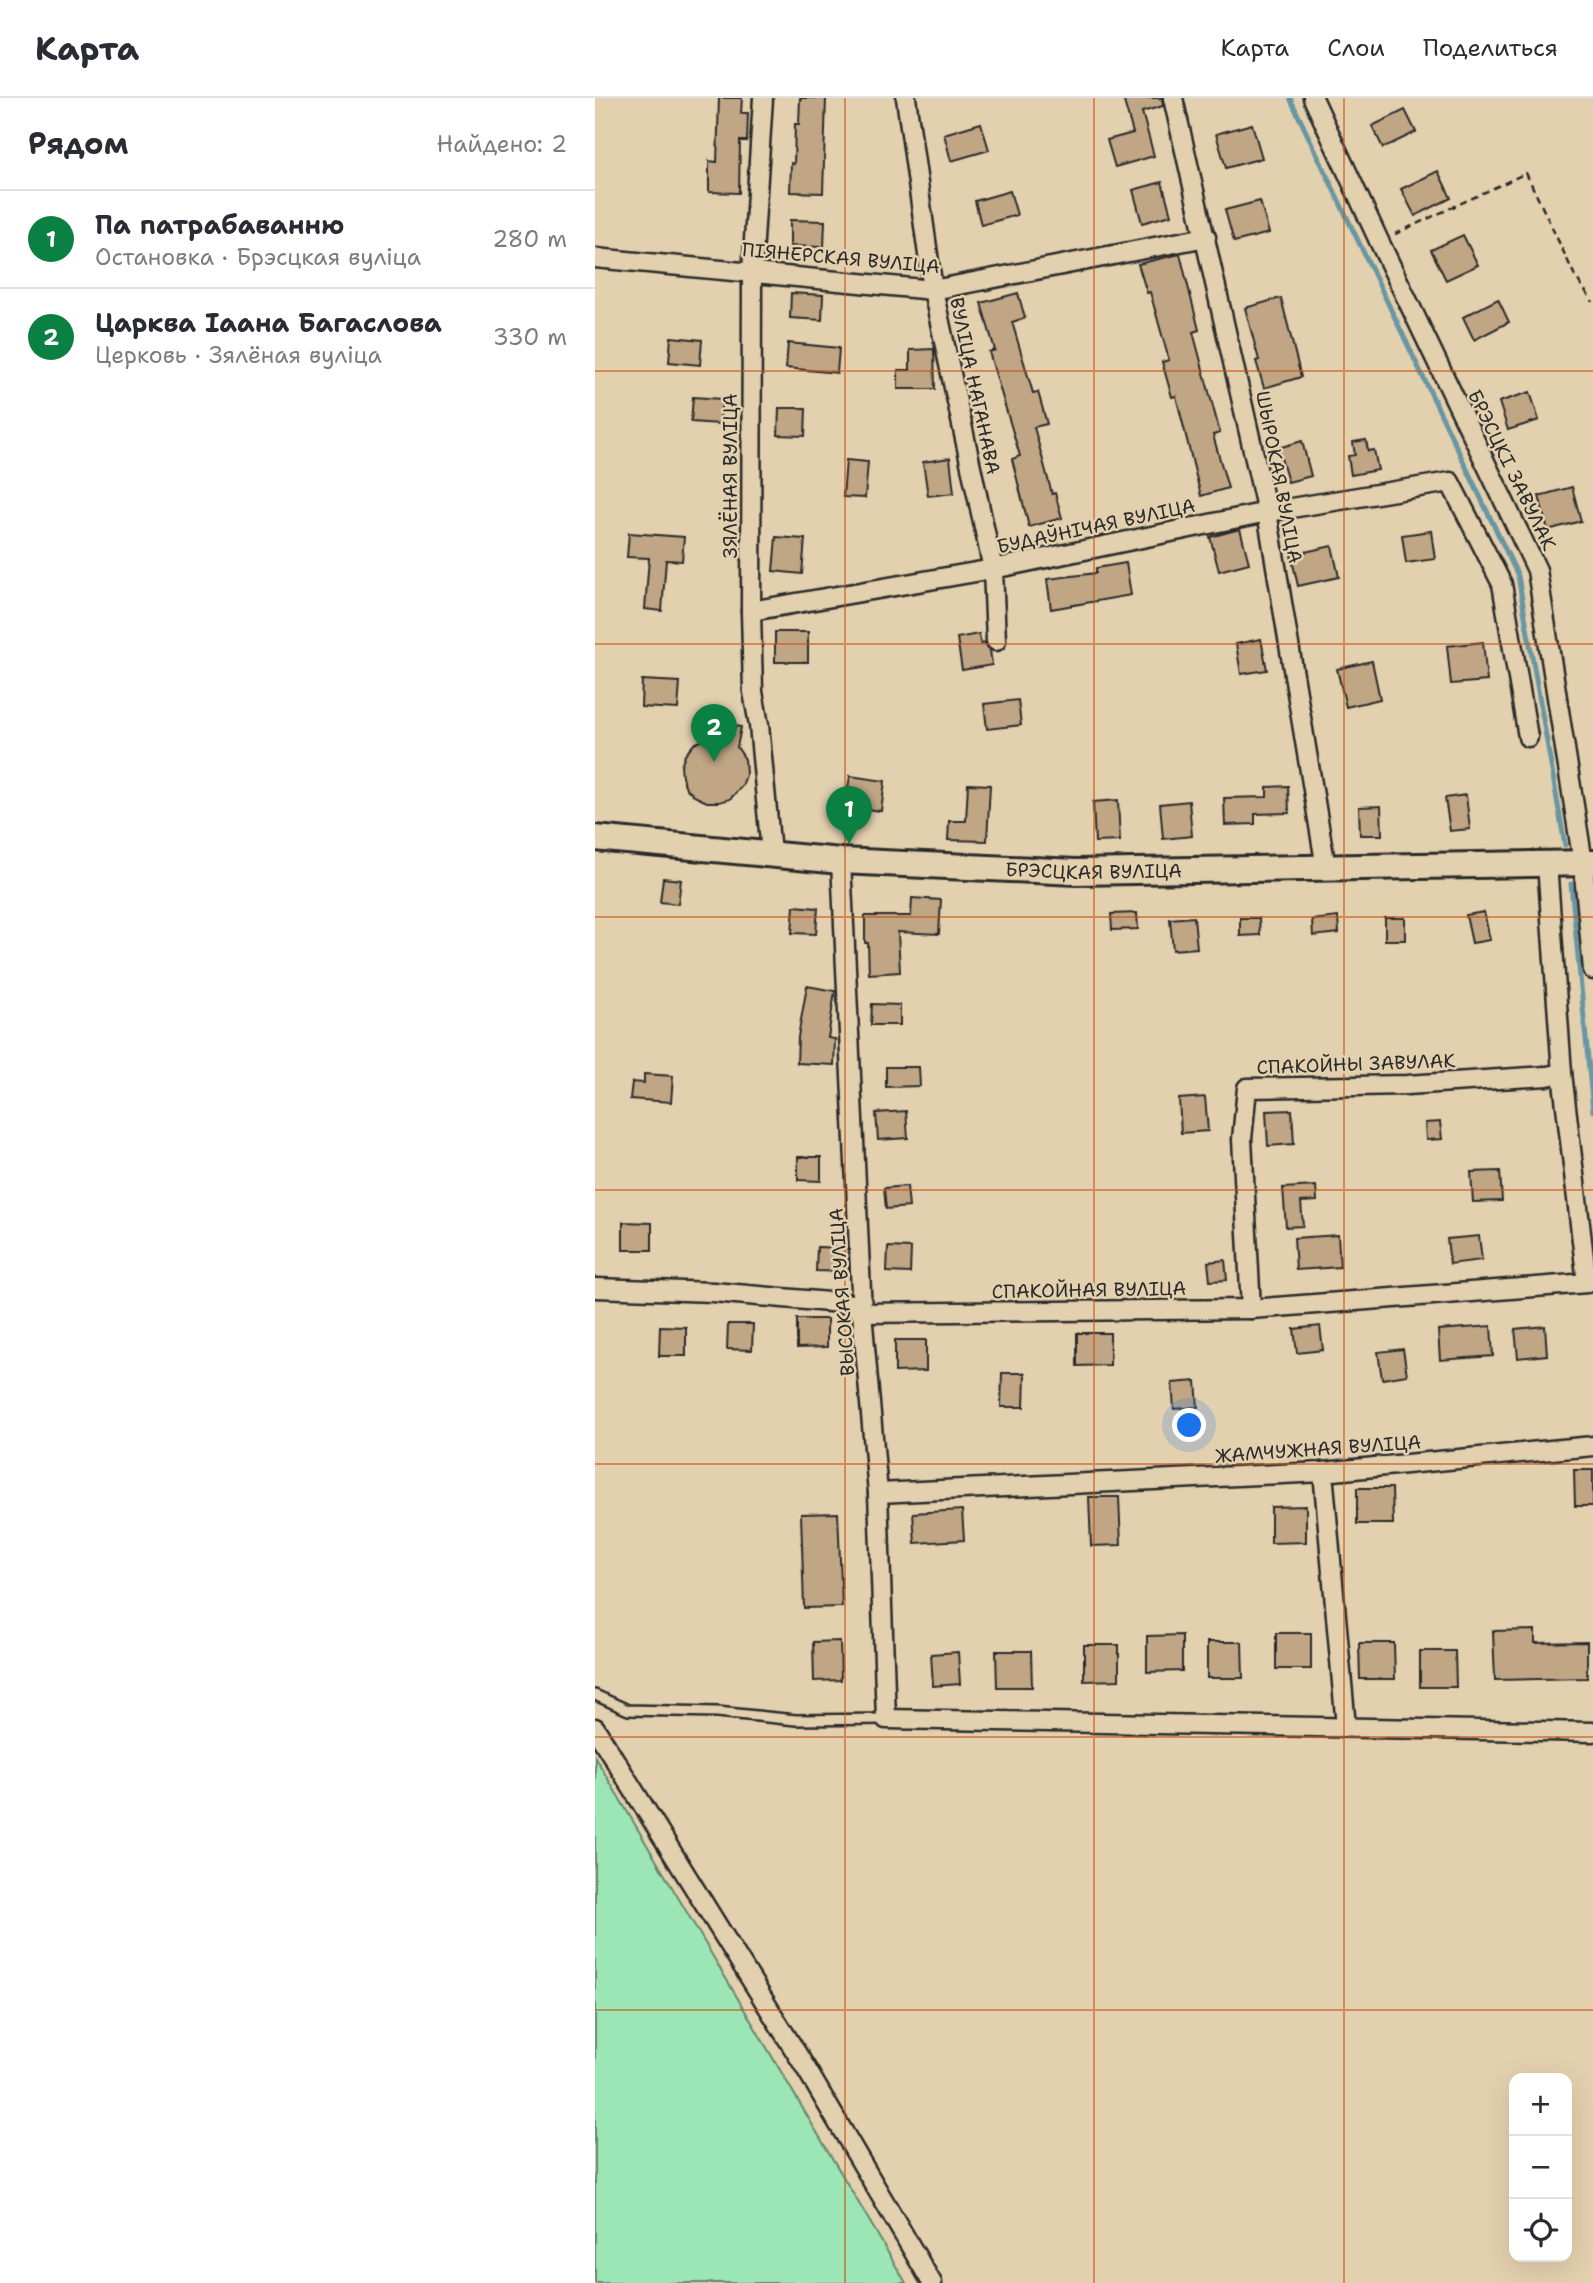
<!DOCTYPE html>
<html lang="ru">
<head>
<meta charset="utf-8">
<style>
  body { margin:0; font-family:"Shantell Sans",sans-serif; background:#f2f2f3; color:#2b2b33 }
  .controls { position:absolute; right:21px; bottom:21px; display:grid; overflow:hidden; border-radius:14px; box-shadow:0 7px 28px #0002 }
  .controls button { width:63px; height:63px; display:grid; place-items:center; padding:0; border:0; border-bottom:2px solid #e1e1e2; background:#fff; color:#2b2b33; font:35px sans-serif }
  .you { position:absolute; left:595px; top:1328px; width:24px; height:24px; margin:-18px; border:5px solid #fff; border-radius:50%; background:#1a73e8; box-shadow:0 0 0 10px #1a73e833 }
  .badge { display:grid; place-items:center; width:46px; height:46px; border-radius:50%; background:#0b8043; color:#fff; font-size:23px; font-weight:700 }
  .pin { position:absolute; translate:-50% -58px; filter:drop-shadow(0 2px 4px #0008) }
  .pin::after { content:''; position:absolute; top:37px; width:24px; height:21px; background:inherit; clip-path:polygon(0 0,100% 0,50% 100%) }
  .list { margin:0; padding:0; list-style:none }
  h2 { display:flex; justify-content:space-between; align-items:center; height:91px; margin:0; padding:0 28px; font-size:30px }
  h2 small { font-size:23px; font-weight:400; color:#7c7c81 }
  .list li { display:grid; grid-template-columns:46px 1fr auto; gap:21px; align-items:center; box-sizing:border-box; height:98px; padding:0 28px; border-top:2px solid #e1e1e2 }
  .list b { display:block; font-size:26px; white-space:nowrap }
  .list p { margin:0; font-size:23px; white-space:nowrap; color:#7c7c81 }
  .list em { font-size:23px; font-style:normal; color:#7c7c81 }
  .icon { flex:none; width:38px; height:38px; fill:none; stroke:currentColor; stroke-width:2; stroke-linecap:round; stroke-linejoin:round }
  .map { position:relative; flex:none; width:998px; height:2185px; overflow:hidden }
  header { display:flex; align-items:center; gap:42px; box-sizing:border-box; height:98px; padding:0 35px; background:#fff; border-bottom:2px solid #e1e1e2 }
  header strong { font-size:33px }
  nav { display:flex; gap:38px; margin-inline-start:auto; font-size:24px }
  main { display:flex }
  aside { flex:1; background:#fff }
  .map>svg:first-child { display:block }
  .green { fill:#9ce6b5; stroke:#648870; stroke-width:2 }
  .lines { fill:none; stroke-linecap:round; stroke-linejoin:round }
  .stream { stroke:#6996a3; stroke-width:5 }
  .building { fill:#c0a685; stroke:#2b2b2b; stroke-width:2 }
  .lane-casing { stroke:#2b2b2b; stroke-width:14 }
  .street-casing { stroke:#2b2b2b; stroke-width:23 }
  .secondary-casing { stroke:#2b2b2b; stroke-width:30 }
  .path { stroke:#2b2b2b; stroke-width:2.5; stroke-dasharray:7 5; stroke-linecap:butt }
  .lane { stroke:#e3d0ae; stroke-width:9 }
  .street { stroke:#e3d0ae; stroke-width:18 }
  .secondary { stroke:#e3d0ae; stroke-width:24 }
  .grid { fill:none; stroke:#c25012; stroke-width:2; stroke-opacity:0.55 }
  .labels { text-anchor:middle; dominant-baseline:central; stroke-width:5; stroke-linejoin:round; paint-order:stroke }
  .street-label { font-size:19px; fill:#2b2b2b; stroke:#e3d0ae }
</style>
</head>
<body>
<header>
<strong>Карта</strong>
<nav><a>Карта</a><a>Слои</a><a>Поделиться</a></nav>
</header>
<main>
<aside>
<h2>Рядом<small>Найдено: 2</small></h2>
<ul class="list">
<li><span class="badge">1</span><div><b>Па патрабаванню</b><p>Остановка · Брэсцкая вуліца</p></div><em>280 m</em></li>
<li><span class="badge">2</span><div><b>Царква Іаана Багаслова</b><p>Церковь · Зялёная вуліца</p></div><em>330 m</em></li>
</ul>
</aside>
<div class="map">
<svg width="998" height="2185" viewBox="0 0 998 2185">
  <rect width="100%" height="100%" fill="#e3d0ae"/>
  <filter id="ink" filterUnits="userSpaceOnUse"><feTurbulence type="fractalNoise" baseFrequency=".0143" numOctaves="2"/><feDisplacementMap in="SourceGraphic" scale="14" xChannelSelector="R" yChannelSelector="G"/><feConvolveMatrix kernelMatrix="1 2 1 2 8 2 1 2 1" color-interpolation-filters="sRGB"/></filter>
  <g filter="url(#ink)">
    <polygon class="green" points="0,1659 311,2185 0,2185"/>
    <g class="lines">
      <g class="stream">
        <polyline points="695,0 923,478 970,747"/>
        <polyline points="976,786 998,1013"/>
      </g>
    </g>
    <g class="building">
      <polygon points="124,0 147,0 146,15 153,15 152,43 145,43 144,95 114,94 114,63 122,64"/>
      <polygon points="205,0 231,0 228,95 195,94 196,65 199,66 200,26 204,26"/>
      <polygon points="528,0 567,0 568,8 547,14 559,58 520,69 512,42 538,35"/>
      <polygon points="810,12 821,34 788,50 777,28"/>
      <polygon points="386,25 394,52 356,63 349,36"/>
      <polygon points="657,26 667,60 631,70 621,36"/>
      <polygon points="843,73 856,100 820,118 806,91"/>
      <polygon points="567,84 576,117 547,125 538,92"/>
      <polygon points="415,93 422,117 386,127 380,103"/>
      <polygon points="665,103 674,135 639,144 630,112"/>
      <polygon points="195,122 230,123 229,149 195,148"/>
      <polygon points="868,137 883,167 851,182 836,152"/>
      <polygon points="585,156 604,232 598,234 625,335 618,337 633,390 606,398 581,298 577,299 567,264 574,262 555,194 552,195 543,166"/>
      <polygon points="196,195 228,197 227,222 195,220"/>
      <polygon points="423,195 430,220 417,224 438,295 443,294 452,326 439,329 457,396 460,395 467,420 434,429 417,361 425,358 394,254 400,252 386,205"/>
      <polygon points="686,200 706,279 669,290 661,263 664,262 650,210"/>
      <polygon points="903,201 914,224 879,242 868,219"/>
      <polygon points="76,239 107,242 105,267 74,264"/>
      <polygon points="193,245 244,250 242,275 191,270"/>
      <polygon points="339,251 340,291 303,291 303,272 315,272 315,252"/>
      <polygon points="935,294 944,322 913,332 904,304"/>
      <polygon points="98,299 127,301 125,326 96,324"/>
      <polygon points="184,310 211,310 210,338 183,337"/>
      <polygon points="771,342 773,353 779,352 783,372 756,377 753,358 760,357 758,344"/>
      <polygon points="707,343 716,378 693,384 683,350"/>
      <polygon points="355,360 359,395 333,398 328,364"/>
      <polygon points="251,362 273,364 270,400 248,399"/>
      <polygon points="977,389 986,423 953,432 944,398"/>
      <polygon points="645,431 654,465 624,473 615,439"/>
      <polygon points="836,433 840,461 811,465 807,437"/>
      <polygon points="34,435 89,439 87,463 71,462 67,513 50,511 54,460 32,459"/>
      <polygon points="181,439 210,441 207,476 178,473"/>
      <polygon points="737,448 744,479 703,488 696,457"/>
      <polygon points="531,465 536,497 456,511 452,481 501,475 501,470"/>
      <rect x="180" y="534" width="33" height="30"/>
      <polygon points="384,536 386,546 390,545 395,552 397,567 367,572 362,540"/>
      <polygon points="666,541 672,572 646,576 641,546"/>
      <polygon points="888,544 892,583 856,586 852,548"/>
      <polygon points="777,563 785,601 751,609 742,571"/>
      <polygon points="47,582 85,584 83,611 46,609"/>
      <polygon points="423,602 426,627 392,631 389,606"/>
      <polygon points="116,623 146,629 142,649 150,661 151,677 147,688 135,701 124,704 112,704 99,698 91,690 87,679 86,668 90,657 99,646 112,640"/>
      <polygon points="255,678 290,683 286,713 250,708"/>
      <polygon points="373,686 395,687 392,743 353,742 354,723 371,723"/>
      <polygon points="693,688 694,715 660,716 660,726 630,727 629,700 672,699 672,689"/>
      <polygon points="871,697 875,731 855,733 850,700"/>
      <polygon points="523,702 525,743 500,744 498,704"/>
      <polygon points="594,703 597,738 568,741 565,706"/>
      <polygon points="786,708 787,737 765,737 764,709"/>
      <polygon points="68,780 86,782 83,806 65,804"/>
      <polygon points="317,800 346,802 344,836 303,834 305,874 274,876 273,845 270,845 270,818 316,818"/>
      <polygon points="199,808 223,810 221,836 197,835"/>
      <polygon points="889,814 895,842 877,845 871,817"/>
      <polygon points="542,815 543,831 517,832 516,816"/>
      <polygon points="599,819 602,850 578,852 575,821"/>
      <polygon points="743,819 744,835 718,838 717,822"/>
      <polygon points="645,820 664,820 665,837 645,838"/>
      <rect x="790" y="820" width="20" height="22"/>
      <polygon points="212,888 240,893 233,940 240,941 239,967 202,965 203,939"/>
      <polygon points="277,906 305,907 305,927 276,927"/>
      <polygon points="291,969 324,969 325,988 291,989"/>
      <polygon points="49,976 78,978 76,1004 35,1001 37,984 49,985"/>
      <polygon points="610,999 613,1033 586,1035 584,1001"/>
      <polygon points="697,1012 699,1046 673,1048 671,1013"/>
      <polygon points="311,1013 313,1040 283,1042 281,1015"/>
      <polygon points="845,1024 847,1041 831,1042 830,1025"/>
      <polygon points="203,1059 226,1059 226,1083 203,1082"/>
      <polygon points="905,1073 907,1103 878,1104 876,1074"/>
      <polygon points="312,1088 314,1109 291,1111 289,1090"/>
      <polygon points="721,1088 722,1103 706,1104 708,1128 691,1129 688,1090"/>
      <polygon points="28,1124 57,1125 57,1152 28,1152"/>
      <polygon points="743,1137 745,1169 701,1172 699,1140"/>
      <polygon points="884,1138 887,1162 855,1166 852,1141"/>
      <polygon points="222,1149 253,1150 254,1174 221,1173"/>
      <polygon points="293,1149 316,1150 315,1175 292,1174"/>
      <polygon points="630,1162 632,1182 615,1183 613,1164"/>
      <polygon points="202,1221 232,1221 232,1249 202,1250"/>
      <polygon points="133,1226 158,1226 157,1252 132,1251"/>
      <polygon points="65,1228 91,1229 91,1258 64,1258"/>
      <polygon points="725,1228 728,1252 702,1255 699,1231"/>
      <polygon points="896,1228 898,1258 845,1262 843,1232"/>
      <polygon points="950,1228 952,1257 923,1260 920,1231"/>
      <polygon points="482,1235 515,1235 515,1267 482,1268"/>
      <polygon points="300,1242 331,1242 331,1273 300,1274"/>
      <polygon points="808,1251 812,1277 787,1281 783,1254"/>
      <polygon points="407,1275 430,1275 429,1309 406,1309"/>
      <polygon points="601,1283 603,1309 579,1311 577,1285"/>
      <polygon points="979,1372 998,1372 998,1408 980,1408"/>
      <polygon points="762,1390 797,1390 798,1426 762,1426"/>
      <polygon points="494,1399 524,1399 526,1447 496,1448"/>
      <polygon points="711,1408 711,1444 676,1445 676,1409"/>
      <polygon points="367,1412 369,1442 320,1445 318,1415"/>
      <polygon points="243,1415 247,1509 209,1510 206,1416"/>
      <polygon points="940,1532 940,1545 992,1544 992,1580 900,1582 898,1533"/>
      <rect x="681" y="1535" width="35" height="36"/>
      <polygon points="587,1537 587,1573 552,1574 552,1538"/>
      <polygon points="245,1543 246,1582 219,1583 218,1544"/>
      <polygon points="612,1544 647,1544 648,1580 612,1580"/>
      <polygon points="764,1545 799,1545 800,1581 765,1581"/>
      <polygon points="489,1547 524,1547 524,1582 489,1583"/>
      <polygon points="401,1553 436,1553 437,1589 402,1589"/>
      <polygon points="825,1553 860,1553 861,1589 825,1589"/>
      <polygon points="363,1554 365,1586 338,1588 336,1556"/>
    </g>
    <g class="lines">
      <g class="lane-casing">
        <polyline id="lane" points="0,1597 33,1612 122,1614 201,1622 291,1621"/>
      </g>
      <g class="street-casing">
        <g id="street">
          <polyline points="168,0 157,174 156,513 158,594 164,627 176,755"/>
          <polyline points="311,0 338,192 398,471 401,543"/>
          <polyline points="578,0 672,414 731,770"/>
          <polyline points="718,0 784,143 942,472 988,765 998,872"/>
          <polyline points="0,160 338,192 611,139"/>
          <polyline points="156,513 398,471 672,414 855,384 907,486 933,639"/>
          <polyline points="246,763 267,1215 283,1395 291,1621 998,1634"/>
          <polyline points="0,1190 118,1194 257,1206 267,1215 656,1211 992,1185 967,975 952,765"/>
          <polyline points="656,1211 647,1041 652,990 812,987 952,978 967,975"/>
          <polyline points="728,1374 751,1629"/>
          <polyline points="283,1395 728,1374 998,1348"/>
          <polyline points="0,1630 212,1972 337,2185"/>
        </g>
      </g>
      <g class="secondary-casing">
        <g id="secondary">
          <path id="s1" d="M0 740 246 763 481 774 998 765"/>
        </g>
      </g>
      <polyline class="path" points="800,136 931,75 980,178 998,204"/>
      <use href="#lane" class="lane"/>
      <use href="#street" class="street"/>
      <use href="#secondary" class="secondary"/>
    </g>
  </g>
  <path class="grid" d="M250 0V2185M499 0V2185M749 0V2185M0 273H998M0 546H998M0 819H998M0 1092H998M0 1366H998M0 1639H998M0 1912H998"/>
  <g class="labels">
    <g class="street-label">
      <text transform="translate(246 160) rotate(5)">ПІЯНЕРСКАЯ ВУЛІЦА</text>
      <text transform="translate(380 288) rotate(78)">ВУЛІЦА НАГАНАВА</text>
      <text transform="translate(917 372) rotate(64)">БРЭСЦКІ ЗАВУЛАК</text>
      <text transform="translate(135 378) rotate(-90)">ЗЯЛЁНАЯ ВУЛІЦА</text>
      <text transform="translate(684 379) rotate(79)">ШЫРОКАЯ ВУЛІЦА</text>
      <text transform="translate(501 428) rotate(-12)">БУДАЎНІЧАЯ ВУЛІЦА</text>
      <text stroke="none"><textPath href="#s1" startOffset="500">БРЭСЦКАЯ ВУЛІЦА</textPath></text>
      <text transform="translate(761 966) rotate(-2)">СПАКОЙНЫ ЗАВУЛАК</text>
      <text transform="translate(494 1192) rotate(-1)">СПАКОЙНАЯ ВУЛІЦА</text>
      <text transform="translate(247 1194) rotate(-94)">ВЫСОКАЯ ВУЛІЦА</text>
      <text transform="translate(723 1351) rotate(-4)">ЖАМЧУЖНАЯ ВУЛІЦА</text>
    </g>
  </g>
</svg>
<div class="controls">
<button>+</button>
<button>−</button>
<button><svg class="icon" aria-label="locate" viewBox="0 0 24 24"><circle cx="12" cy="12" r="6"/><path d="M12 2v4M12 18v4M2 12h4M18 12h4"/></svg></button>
</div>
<div class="you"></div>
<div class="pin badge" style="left:254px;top:746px">1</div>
<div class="pin badge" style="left:119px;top:664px">2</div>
</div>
</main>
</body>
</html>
